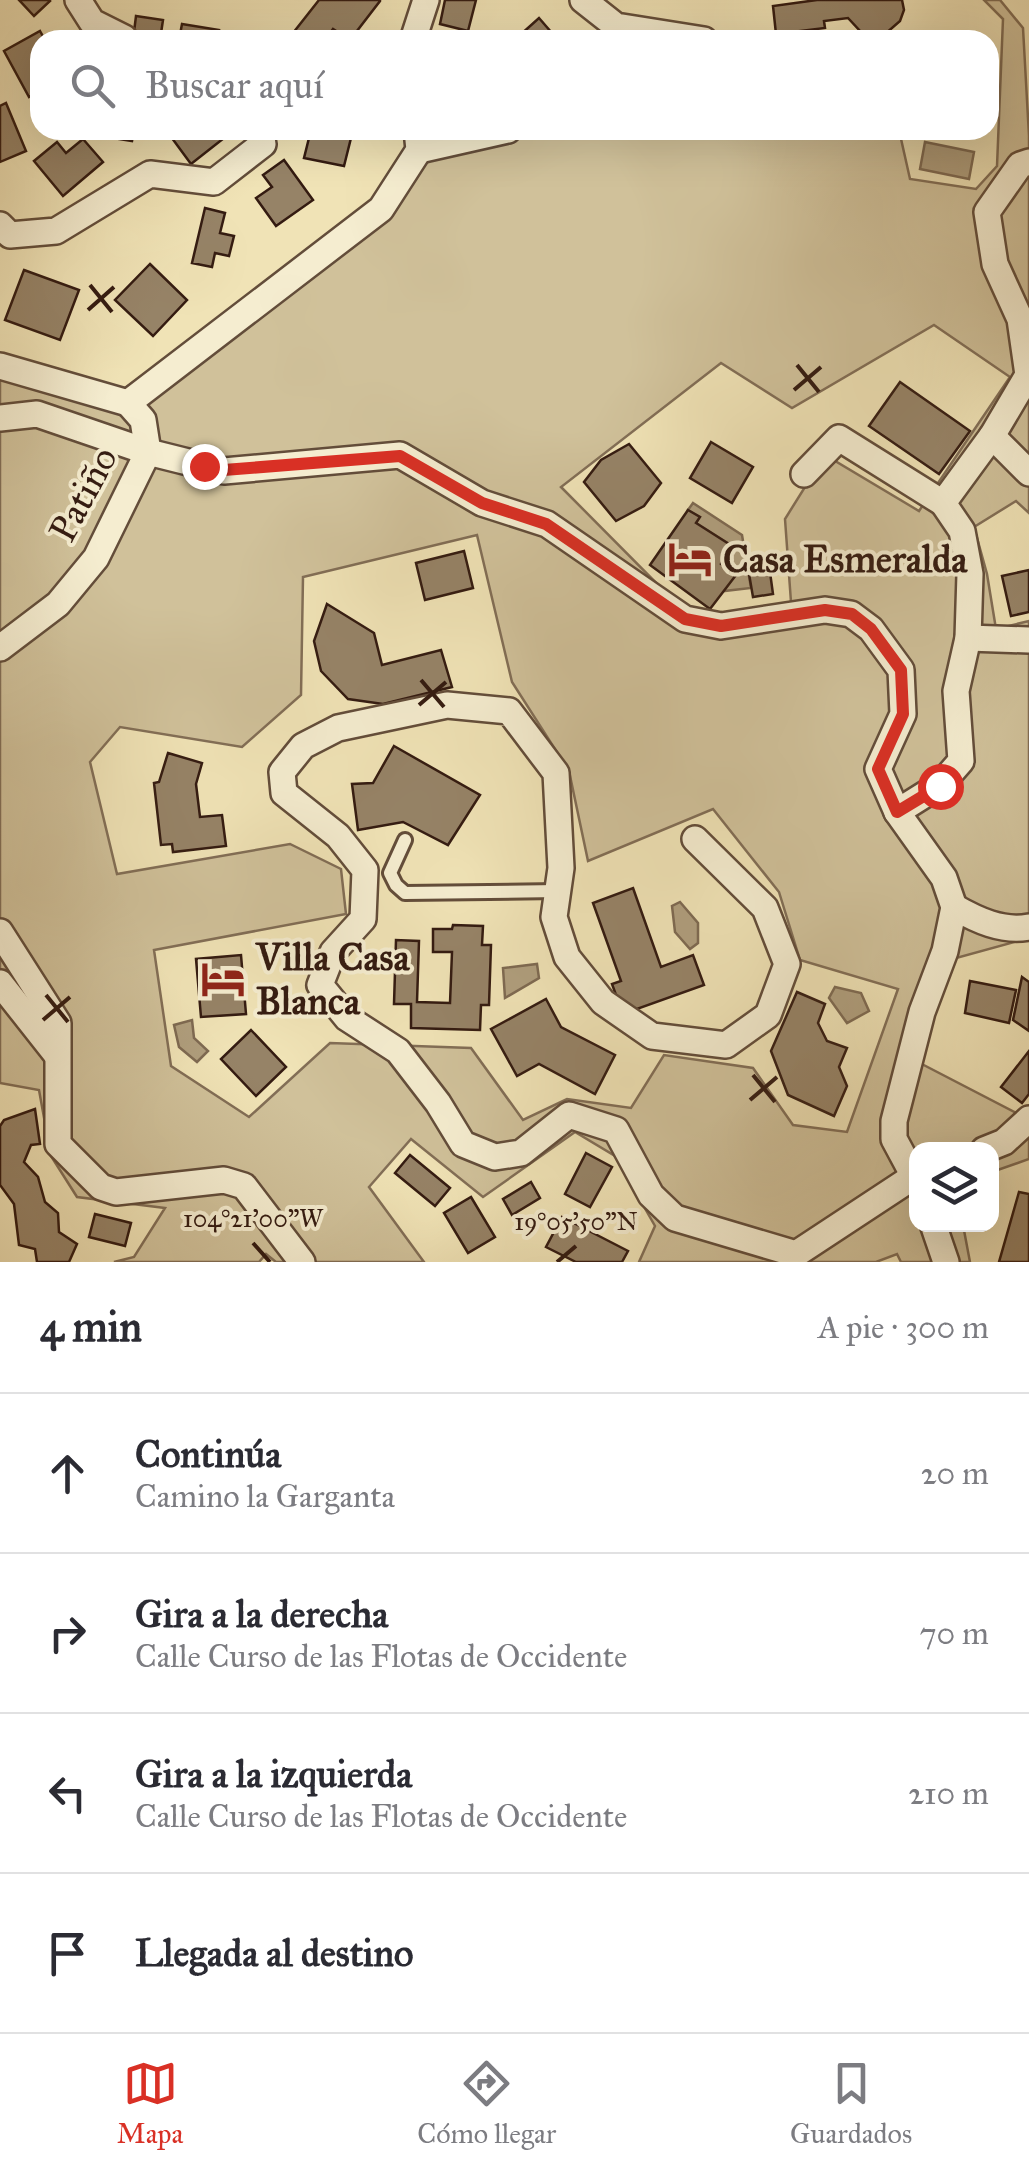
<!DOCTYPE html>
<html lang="es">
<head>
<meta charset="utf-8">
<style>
  body { margin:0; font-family:"IM FELL Great Primer",serif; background:#f2f2f3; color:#2b2b33 }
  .controls { position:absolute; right:30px; bottom:30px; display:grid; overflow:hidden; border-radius:20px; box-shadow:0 10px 40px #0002 }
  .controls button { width:90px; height:90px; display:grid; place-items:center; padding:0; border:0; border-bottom:2px solid #e1e1e2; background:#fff; color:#2b2b33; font:50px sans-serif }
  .stop { position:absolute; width:30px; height:30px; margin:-22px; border:8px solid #d93025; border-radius:50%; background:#fff }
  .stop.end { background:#d93025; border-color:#fff; box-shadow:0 2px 10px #0008 }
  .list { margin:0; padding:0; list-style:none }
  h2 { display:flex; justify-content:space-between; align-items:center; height:130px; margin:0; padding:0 40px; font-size:42px }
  h2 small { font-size:32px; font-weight:400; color:#7c7c81 }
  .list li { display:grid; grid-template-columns:65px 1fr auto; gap:30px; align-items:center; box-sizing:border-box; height:160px; padding:0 40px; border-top:2px solid #e1e1e2 }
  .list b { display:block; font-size:38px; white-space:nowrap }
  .list p { margin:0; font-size:32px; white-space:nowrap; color:#7c7c81 }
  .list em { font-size:32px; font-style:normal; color:#7c7c81 }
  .icon { flex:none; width:55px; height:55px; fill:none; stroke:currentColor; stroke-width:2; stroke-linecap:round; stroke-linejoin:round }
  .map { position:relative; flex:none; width:1029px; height:1262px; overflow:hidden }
  .search { position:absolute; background:#fff; box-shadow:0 10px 40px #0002; left:30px; right:30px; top:30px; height:110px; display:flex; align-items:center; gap:25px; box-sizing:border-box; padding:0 35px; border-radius:30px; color:#7c7c81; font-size:38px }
  .sheet { height:770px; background:#fff }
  nav { display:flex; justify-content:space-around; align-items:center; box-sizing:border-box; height:140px; border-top:2px solid #e1e1e2; background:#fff; font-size:28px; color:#7c7c81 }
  nav a { display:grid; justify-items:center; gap:5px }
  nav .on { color:#d93025 }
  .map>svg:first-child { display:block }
  .green { fill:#d0c19a; stroke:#826e56; stroke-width:2.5; fill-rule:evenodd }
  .water { fill:#b09f7e; stroke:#7e6a52; stroke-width:2.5 }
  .building { fill:#968367; stroke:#341b11; stroke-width:2.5 }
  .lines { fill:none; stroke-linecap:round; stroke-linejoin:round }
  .lane-casing { stroke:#634d3a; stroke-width:18 }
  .street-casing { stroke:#634d3a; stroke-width:30 }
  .lane { stroke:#f5edd0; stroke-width:12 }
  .street { stroke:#f5edd0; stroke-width:25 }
  .route { stroke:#d93025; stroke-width:12 }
  .ticks { fill:none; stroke:#341b11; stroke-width:4 }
  .labels { text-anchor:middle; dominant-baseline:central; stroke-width:8; stroke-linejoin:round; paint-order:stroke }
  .street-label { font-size:38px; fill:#341b11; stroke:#f5edd0 }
  .poi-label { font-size:38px; font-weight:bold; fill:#341b11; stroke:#f5edd0; text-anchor:start }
  .ticks-label { font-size:25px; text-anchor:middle; fill:#341b11; stroke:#f5edd0; stroke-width:8; stroke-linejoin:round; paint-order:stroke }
</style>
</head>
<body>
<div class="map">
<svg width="1029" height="1262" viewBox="0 0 1029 1262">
  <rect width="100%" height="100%" fill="#f0e3b6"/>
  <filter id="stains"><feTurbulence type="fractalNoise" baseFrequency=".002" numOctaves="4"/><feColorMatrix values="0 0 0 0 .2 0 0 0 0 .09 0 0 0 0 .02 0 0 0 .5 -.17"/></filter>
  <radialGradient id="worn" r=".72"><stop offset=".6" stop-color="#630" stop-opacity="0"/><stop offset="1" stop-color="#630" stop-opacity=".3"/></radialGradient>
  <path class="green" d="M984 0H1000L1023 28 1029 136V513L1016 501 974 527 987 574 996 629 1029 621V938L956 958 916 1061 1020 1115 1029 1107V1159L992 1172V1150H916V1224L963 1225 970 1262H901L897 1254 876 1262H639L655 1226 615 1156 575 1132 483 1197 411 1139 369 1187 424 1262H276L266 1254 259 1262H114L134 1257 165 1208 77 1197 51 1156 39 1090 0 1083V355L121 391 289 271 376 201 407 153 404 130H424L425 139 477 130H899L910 179 976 189 997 166 1003 19ZM934 325 1010 377 919 511 825 455 785 519 791 602 719 619 687 614 561 487 721 363 792 408ZM477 535 512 682 569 771 588 861 713 809 779 892 800 960 898 989 847 1132 793 1125 753 1068 664 1055 631 1108 567 1099 523 1120 471 1048 330 1043 249 1117 171 1066 154 950 346 914 341 869 290 844 117 874 90 762 120 727 242 747 301 695 303 577Z"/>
  <g class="water">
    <polygon points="925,142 974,152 969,179 920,169"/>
    <polygon points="693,503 742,535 751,588 724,591 721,564 729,553 729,544 696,523 699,517 688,510"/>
    <polygon points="680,902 698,923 698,943 690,949 675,932 672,906"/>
    <polygon points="537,964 539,978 505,998 503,968"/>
    <polygon points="835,987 861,993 869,1011 847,1023 829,998"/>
    <polygon points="192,1020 194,1038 208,1051 197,1062 179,1047 174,1025"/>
  </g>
  <g class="building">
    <polygon points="19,0 49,0 50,1 34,16"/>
    <polygon points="319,0 380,0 380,1 350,40 333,29 325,40 302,40 293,33"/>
    <polygon points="445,0 476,0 468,31 440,24"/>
    <polygon points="817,0 902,0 904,10 900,21 884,35 862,33 848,18 824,21 825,28 776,34 773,6"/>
    <polygon points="136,16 163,20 160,40 133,40"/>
    <polygon points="539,18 558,40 522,40 519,36"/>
    <polygon points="182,24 219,30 217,40 179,40"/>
    <polygon points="40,31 45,40 40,40 40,90 29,97 4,51"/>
    <polygon points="6,103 26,151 0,162 0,106"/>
    <polygon points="89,130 134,130 132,141 88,134"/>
    <polygon points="166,130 218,130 224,138 191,164"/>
    <polygon points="311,130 353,130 344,166 304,158"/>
    <polygon points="83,139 103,162 63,196 34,161 57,142 66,153"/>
    <polygon points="284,160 313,200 276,226 256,198 272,187 263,175"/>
    <polygon points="205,208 225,213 220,233 234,236 229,256 215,253 212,267 192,263"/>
    <polygon points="150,264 187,300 153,336 115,300"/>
    <polygon points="24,270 79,290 60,340 5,320"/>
    <polygon points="900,382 970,431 939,474 869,426"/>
    <polygon points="711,442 753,467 732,503 690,478"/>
    <polygon points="629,444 661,483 644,506 616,521 584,482 601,460"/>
    <polygon points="688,510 700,517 696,523 729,544 730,548 721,564 736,575 710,609 650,565"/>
    <polygon points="464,551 473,588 425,600 416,563"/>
    <polygon points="769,565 773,594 753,597 748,568"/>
    <polygon points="1029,570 1029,612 1011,616 1002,576"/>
    <polygon points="327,604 374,633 382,665 441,650 452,687 383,704 348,699 321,671 314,641"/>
    <polygon points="394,746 480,795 448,845 403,822 358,830 352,784 373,783"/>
    <polygon points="168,753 202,763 196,784 200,817 222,815 226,846 173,852 172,844 161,845 154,783 159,782"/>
    <polygon points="633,888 661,967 693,955 704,985 623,1014 612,984 621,981 593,903"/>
    <polygon points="453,925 483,926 482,945 491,945 489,1005 481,1005 480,1030 411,1028 411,1004 394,1004 396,940 419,941 417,1002 450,1003 452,952 433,952 433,929 452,929"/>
    <polygon points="241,955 246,1014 201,1017 196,959"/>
    <polygon points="1022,977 1029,982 1029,1031 1013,1020"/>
    <polygon points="970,981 1016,990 1009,1023 965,1013"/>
    <polygon points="797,992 825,1004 818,1023 827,1041 847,1048 839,1067 847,1086 834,1116 788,1095 771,1051"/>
    <polygon points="546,999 561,1027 615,1055 595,1094 539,1064 517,1076 491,1029"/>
    <polygon points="251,1030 286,1067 256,1096 221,1059"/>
    <polygon points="1029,1051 1029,1094 1022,1103 1001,1087"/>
    <polygon points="35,1109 40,1144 31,1145 24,1162 38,1177 45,1202 58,1213 59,1232 77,1244 69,1262 37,1262 35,1249 19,1245 14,1204 0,1185 0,1126 4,1120"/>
    <polygon points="586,1153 612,1167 590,1207 565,1194"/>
    <polygon points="410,1155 450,1188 435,1206 395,1173"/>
    <polygon points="531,1182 540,1198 512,1215 503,1199"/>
    <polygon points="1019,1192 1029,1194 1029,1262 999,1262"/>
    <polygon points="471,1197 495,1237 468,1253 444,1213"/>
    <polygon points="95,1214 131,1223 125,1246 89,1237"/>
    <polygon points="562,1217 628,1251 622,1262 576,1262 546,1247"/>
  </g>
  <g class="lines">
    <g class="lane-casing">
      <polyline id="lane" points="405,840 390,873 396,885 405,893 558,891"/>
    </g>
    <g class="street-casing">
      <g id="street">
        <polyline points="78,0 92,22 124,38"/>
        <polyline points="583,0 616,26 704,40"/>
        <polyline points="413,40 426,0"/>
        <polyline points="419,150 508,130"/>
        <polyline points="0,225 10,235 56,231 150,174 214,182 263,144"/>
        <polyline points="0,366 128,403"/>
        <polyline points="128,403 381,209 419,150 417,130"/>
        <polyline points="0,418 37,414 148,452 224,471 400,455 482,503 547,524 685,619 721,626 825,610 851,614 871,629 901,670 903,714 878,769 897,812 944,878 954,907 945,951 922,1012 894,1121 894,1139 916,1180"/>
        <polyline points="992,436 1029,473"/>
        <polyline points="804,474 839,438 943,503"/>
        <polyline points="968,638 1029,640"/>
        <polyline points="0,648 58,604 96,558 148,452 143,420 128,403"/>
        <polyline points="897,812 940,785 961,761 956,691 968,638 970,574 962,531 943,503 992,436 1028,375 1020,319 995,264 987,212 1020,165 1029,162"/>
        <polyline points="695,839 765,908 787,964 768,1015 726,1045 652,1036 603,1002 567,957 554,917 561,868 556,773 509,711 447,705 338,728 303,746 282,772 284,793 338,836 365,870 363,919 333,952 320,985 347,1018 398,1051 438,1103 463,1144 495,1157 521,1153 569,1115 616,1130 651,1195 675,1218 796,1254 916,1175"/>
        <path d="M954 907C977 920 1002 932 1029 927"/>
        <polyline points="0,932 58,1023 58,1144 101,1187 116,1192 224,1180 244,1186 302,1262"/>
        <polyline points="0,983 56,1054"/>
        <polyline points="984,1150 1004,1142 1029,1119"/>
        <polyline points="933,1224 946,1262"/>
      </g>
    </g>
    <use href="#lane" class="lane"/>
    <use href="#street" class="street"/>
  </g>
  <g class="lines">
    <polyline class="route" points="204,466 224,470 400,456 482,503 546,524 685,619 721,626 825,610 852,614 871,629 901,670 903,714 878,769 897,812 940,786"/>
  </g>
  <path class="ticks" d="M90 285 112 312M88 310 114 287M797 365 819 392M794 390 821 367M421 680 444 707M419 705 446 682M46 995 68 1022M43 1020 70 997M753 1075 775 1102M750 1100 777 1077M253 1243 270 1262M557 1262 576 1246"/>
  <defs>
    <g id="hotel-bare" transform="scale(3.45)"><path d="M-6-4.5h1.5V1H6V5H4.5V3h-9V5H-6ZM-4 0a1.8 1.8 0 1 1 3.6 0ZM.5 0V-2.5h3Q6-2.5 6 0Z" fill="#8f2418" stroke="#f5edd0" stroke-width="2.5" paint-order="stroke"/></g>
  </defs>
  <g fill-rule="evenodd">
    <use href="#hotel-bare" x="690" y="559"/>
    <use href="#hotel-bare" x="223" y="979"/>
  </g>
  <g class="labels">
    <g class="street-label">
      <text transform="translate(83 494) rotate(-62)">Patiño</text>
    </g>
    <g class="poi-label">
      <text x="723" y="559">Casa Esmeralda</text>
      <text x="256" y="957">Villa Casa<tspan x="256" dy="44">Blanca</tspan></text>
    </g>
  </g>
  <g class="ticks-label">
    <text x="253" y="1227">104°21'00"W</text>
    <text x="576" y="1230">19°05'50"N</text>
  </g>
  <rect width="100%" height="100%" filter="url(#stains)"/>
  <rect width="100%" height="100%" fill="url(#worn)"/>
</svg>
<div class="controls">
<button><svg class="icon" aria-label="layers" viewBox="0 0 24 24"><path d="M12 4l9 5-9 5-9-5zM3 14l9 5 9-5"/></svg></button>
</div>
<div class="stop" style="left:940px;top:786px"></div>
<div class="stop end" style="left:204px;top:466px"></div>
<div class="search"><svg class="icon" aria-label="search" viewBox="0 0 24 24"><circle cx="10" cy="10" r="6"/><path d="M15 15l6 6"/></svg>Buscar aquí</div>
</div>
<section class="sheet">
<h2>4 min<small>A pie · 300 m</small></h2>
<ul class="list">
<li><svg class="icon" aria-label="ahead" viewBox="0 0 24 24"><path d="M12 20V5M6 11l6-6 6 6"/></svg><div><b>Continúa</b><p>Camino la Garganta</p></div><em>20 m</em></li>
<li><svg class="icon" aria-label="right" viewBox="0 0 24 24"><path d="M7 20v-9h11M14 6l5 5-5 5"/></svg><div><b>Gira a la derecha</b><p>Calle Curso de las Flotas de Occidente</p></div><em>70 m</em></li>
<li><svg class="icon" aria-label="left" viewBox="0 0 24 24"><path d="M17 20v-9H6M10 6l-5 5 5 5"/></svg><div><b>Gira a la izquierda</b><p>Calle Curso de las Flotas de Occidente</p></div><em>210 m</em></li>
<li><svg class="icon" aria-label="arrive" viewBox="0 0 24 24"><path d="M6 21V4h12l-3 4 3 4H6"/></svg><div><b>Llegada al destino</b></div></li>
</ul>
</section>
<nav>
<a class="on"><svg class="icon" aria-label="map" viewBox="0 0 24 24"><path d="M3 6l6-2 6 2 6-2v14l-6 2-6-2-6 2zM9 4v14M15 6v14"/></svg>Mapa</a>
<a><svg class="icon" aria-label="directions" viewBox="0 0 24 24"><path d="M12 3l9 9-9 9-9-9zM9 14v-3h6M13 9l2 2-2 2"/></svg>Cómo llegar</a>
<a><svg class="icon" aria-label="saved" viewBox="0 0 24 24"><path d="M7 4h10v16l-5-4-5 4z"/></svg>Guardados</a>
</nav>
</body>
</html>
